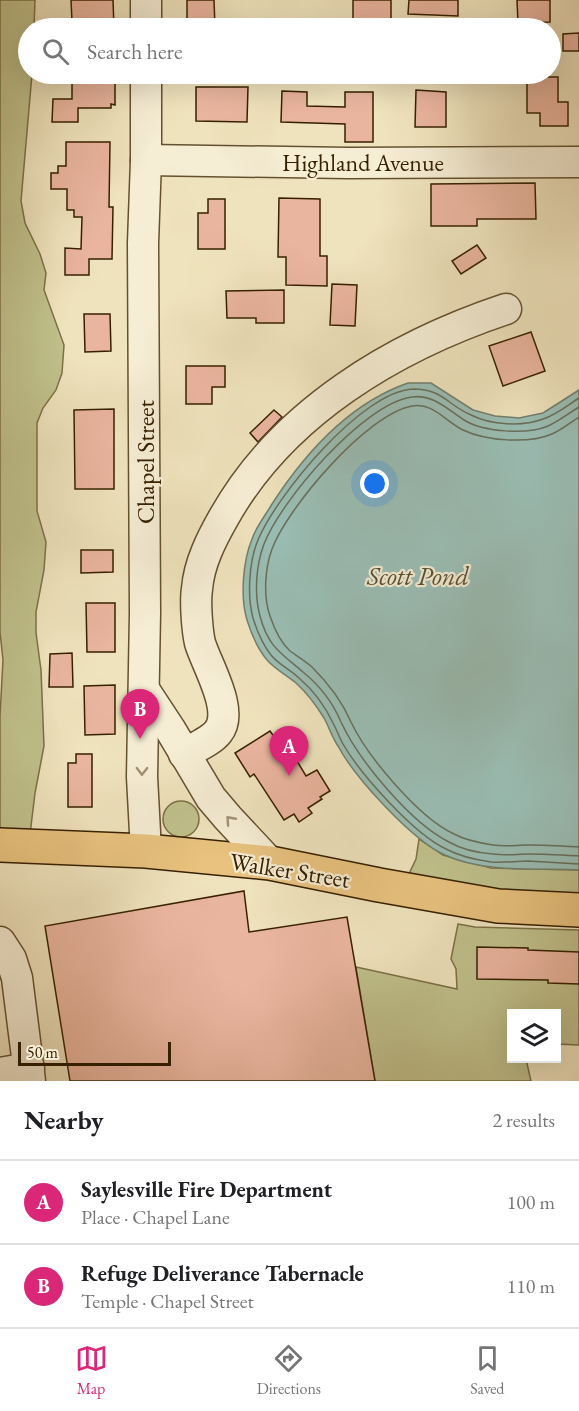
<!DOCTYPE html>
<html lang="en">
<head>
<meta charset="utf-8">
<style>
  body { margin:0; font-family:"EB Garamond",serif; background:#f6f6f6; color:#202124 }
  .controls { position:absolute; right:18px; bottom:18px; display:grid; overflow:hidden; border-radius:0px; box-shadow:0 6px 24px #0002 }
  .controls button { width:54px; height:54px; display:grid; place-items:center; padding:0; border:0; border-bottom:2px solid #e0e0e0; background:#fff; color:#202124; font:30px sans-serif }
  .scale { position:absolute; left:18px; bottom:15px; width:153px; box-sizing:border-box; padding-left:6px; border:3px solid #372000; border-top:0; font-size:16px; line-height:21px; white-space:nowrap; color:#372000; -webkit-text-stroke:4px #f5edd4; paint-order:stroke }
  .you { position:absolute; left:375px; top:484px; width:21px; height:21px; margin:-15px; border:4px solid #fff; border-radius:50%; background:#1a73e8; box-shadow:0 0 0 9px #1a73e833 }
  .badge { display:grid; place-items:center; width:39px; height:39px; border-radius:50%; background:#db2777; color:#fff; font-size:20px; font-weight:700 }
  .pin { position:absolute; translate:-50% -50px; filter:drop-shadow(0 2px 3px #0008) }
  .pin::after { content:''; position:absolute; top:32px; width:21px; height:18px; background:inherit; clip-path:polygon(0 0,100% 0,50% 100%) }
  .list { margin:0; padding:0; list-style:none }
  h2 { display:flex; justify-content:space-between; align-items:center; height:78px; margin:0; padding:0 24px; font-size:26px }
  h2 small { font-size:20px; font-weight:400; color:#757577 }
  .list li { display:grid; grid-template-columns:39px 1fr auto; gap:18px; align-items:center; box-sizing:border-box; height:84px; padding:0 24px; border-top:2px solid #e0e0e0 }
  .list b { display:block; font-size:22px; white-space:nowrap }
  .list p { margin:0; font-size:20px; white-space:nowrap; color:#757577 }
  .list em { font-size:20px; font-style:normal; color:#757577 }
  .icon { flex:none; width:33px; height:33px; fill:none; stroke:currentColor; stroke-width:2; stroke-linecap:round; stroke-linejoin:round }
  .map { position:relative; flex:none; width:579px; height:1081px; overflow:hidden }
  .search { position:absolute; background:#fff; box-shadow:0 6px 24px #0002; left:18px; right:18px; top:18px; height:66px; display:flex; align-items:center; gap:15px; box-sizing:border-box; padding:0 21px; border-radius:33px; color:#757577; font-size:22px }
  .sheet { height:246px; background:#fff }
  nav { display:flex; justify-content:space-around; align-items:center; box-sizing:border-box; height:84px; border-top:2px solid #e0e0e0; background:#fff; font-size:16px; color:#757577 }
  nav a { display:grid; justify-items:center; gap:3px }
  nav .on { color:#db2777 }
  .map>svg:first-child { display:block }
  .green { fill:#c0c18c; stroke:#7c7046; stroke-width:1.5 }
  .water { fill:#9abeb5; stroke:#727f6d; stroke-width:1.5 }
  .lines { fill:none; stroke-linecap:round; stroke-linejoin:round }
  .shore { stroke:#686f5a; stroke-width:1.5 }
  .building { fill:#eab59f; stroke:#372000; stroke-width:1.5 }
  .minor-casing { stroke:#65512f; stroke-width:33 }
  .major-casing { stroke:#372000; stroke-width:36 }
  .minor { stroke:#f5edd4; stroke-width:30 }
  .major { stroke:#e8c27e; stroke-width:33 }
  .oneway { stroke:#a09175 }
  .labels { text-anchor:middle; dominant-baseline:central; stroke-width:4.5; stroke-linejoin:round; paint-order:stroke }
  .street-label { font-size:24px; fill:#372000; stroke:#f5edd4 }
  .water-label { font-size:26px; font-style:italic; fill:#554f36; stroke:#f5edd4 }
</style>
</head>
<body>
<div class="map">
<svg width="579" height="1081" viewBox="0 0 579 1081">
  <rect width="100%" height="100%" fill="#efe3bd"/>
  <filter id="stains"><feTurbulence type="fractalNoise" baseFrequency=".00333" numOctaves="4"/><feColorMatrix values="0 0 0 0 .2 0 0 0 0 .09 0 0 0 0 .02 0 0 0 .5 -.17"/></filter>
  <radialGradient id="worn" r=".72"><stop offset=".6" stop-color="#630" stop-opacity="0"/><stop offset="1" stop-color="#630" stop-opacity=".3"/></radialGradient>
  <g class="green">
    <polygon points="0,0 35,0 34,28 28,28 28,74 32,74 21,201 25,223 40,254 46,273 44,290 64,345 62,373 56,390 43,408 37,423 37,511 46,542 44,570 36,612 36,633 41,670 44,746 35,793 28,851 0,850 0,716 3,660 0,632"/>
    <circle cx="181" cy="819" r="18"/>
    <polygon points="419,839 443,855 491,868 579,870 579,917 399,895 416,859"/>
    <polygon points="458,924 475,927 579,930 579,1045 557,1044 556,1014 512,1014 512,1058 526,1059 531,1081 375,1081 356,967 457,989 456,969 451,959"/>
  </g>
  <path class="water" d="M408 383H431L473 410 495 416 519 418 543 413 579 390V870C537 868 483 873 445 855 413 841 355 778 338 746 332 737 329 727 324 718 316 705 307 693 296 683 286 675 275 669 267 660 258 649 251 633 247 620 240 597 243 561 252 539 256 527 265 516 272 504 305 453 350 403 408 383Z"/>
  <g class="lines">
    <g class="shore">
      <path d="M579 398C568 405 556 415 543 419 522 427 491 425 471 415 447 405 443 389 413 389 362 391 276 496 258 540 249 561 247 596 253 618 257 631 263 645 271 655 279 665 291 670 300 679 314 691 325 706 333 723 337 730 339 737 343 744 361 775 414 834 446 849 459 856 477 860 491 862 503 863 516 861 528 861 545 862 562 863 579 864"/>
      <path d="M579 407C569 413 559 421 548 426 527 435 483 432 464 420 447 409 433 394 412 397 364 403 281 500 264 544 256 565 254 594 260 616 268 647 281 653 303 672 319 685 333 703 341 722 359 761 411 823 449 842 461 849 479 853 493 854 505 856 517 854 529 854 546 854 562 855 579 856"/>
      <path d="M579 417C570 423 561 430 552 434 529 444 486 441 463 430 446 422 433 402 412 406 367 414 287 508 272 549 265 568 263 596 270 616 274 628 280 642 290 651 297 656 305 661 312 667 328 683 342 701 351 722 367 756 419 818 454 834 465 840 480 843 493 845 505 847 517 845 529 845 546 845 562 846 579 847"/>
    </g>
  </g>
  <g class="building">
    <polygon points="71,0 113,0 114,28 84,28 84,22 72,22"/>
    <polygon points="187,0 214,0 215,28 187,28"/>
    <rect x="353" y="0" width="38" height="19"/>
    <polygon points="409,0 458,0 458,16 408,14"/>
    <polygon points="517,0 550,0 550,22 518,23"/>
    <polygon points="579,33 579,51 563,51 563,34"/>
    <polygon points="80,74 115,74 115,105 111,104 111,108 78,108 78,122 52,122 53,99 72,99 72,80 80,80"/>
    <polygon points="527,77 558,77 558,102 568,102 568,126 540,126 540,113 527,113"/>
    <polygon points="196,87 248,87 247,122 196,121"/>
    <polygon points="416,90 446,92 446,127 415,127"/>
    <polygon points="282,91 307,92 307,106 345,107 345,92 373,92 373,142 345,142 345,124 281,122"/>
    <polygon points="66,142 110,142 109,207 113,207 112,259 89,259 89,275 65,275 65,248 81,249 82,217 74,217 74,210 67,210 67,189 51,189 51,173 58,173 58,166 66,166"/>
    <polygon points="535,183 536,219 477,219 477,226 431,226 431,184"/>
    <polygon points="279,198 320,199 320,256 327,256 327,286 286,285 286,257 278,257"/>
    <polygon points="208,199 225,199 225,249 198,249 198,213 208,213"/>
    <polygon points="477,245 486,258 461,274 452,261"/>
    <polygon points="332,284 357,285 355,326 330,325"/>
    <polygon points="284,290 284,323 256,323 256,318 227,318 226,291"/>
    <polygon points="84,314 110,314 111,351 85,352"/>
    <polygon points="531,332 545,371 503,386 489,346"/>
    <polygon points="186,366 225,366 225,387 212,387 212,404 186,404"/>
    <polygon points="114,409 114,489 75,489 74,410"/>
    <polygon points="274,410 282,417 258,442 250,433"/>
    <polygon points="81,550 113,550 113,572 81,573"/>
    <polygon points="86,603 115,603 115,652 87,652"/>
    <polygon points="72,653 73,687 49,687 50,654"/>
    <polygon points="115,685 115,734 85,735 84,686"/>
    <polygon points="270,731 286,754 291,751 306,776 317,770 330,791 320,797 322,799 308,808 312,813 299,822 294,814 284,820 254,774 250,777 235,753"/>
    <polygon points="76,754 92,754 92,807 68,807 68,763 76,763"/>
    <polygon points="244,891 249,932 347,917 375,1081 70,1081 45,926"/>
    <polygon points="477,947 528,948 528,950 579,952 579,984 548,983 548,980 477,979"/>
  </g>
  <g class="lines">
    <g class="minor-casing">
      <g id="minor">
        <polyline points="146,0 146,28"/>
        <polyline points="146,74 146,160 143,243 145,613 142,777 146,851"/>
        <polyline points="146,160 348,163 579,162"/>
        <polyline points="145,691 170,729 211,798 228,818 270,863"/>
        <path d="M184 754C194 748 211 741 218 732 235 711 207 666 200 643 197 630 195 601 197 589 199 563 212 538 224 517 283 412 395 346 506 309"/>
        <polyline points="0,942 11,959 17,978 30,1081"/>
        <polyline points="0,1073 29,1068"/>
      </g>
    </g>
    <g class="major-casing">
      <polyline id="major" points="0,845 146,851 270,863 379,885 498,906 579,910"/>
    </g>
    <use href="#minor" class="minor"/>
    <use href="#major" class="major"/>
  </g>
  <defs><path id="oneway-chevron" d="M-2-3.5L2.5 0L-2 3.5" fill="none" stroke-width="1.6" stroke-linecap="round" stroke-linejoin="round" transform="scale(1.5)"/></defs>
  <g class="oneway">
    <use href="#oneway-chevron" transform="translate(142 771) rotate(91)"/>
    <use href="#oneway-chevron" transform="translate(230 820) rotate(-132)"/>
  </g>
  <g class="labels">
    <g class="street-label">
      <text x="363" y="162">Highland Avenue</text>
      <text transform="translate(145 462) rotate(-90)">Chapel Street</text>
      <text transform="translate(290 870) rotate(9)">Walker Street</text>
    </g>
    <g class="water-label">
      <text x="418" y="576">Scott Pond</text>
    </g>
  </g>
  <rect width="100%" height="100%" filter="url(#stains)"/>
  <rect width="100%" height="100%" fill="url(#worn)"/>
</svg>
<div class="controls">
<button><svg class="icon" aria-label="layers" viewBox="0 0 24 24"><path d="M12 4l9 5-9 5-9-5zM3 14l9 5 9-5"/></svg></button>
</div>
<div class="scale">50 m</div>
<div class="you"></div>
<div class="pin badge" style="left:289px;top:776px">A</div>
<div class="pin badge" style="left:140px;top:739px">B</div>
<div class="search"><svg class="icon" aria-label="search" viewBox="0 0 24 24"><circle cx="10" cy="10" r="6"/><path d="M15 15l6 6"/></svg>Search here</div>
</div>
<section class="sheet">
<h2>Nearby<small>2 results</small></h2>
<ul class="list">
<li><span class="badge">A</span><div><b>Saylesville Fire Department</b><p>Place · Chapel Lane</p></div><em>100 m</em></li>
<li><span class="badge">B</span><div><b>Refuge Deliverance Tabernacle</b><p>Temple · Chapel Street</p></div><em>110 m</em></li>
</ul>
</section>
<nav>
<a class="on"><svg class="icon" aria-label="map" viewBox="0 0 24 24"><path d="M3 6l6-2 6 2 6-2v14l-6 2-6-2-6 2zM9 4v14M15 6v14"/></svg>Map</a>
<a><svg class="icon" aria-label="directions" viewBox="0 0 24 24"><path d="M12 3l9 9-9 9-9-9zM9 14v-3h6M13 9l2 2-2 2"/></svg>Directions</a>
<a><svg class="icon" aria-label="saved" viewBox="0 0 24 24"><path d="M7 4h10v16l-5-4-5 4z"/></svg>Saved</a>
</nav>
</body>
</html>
